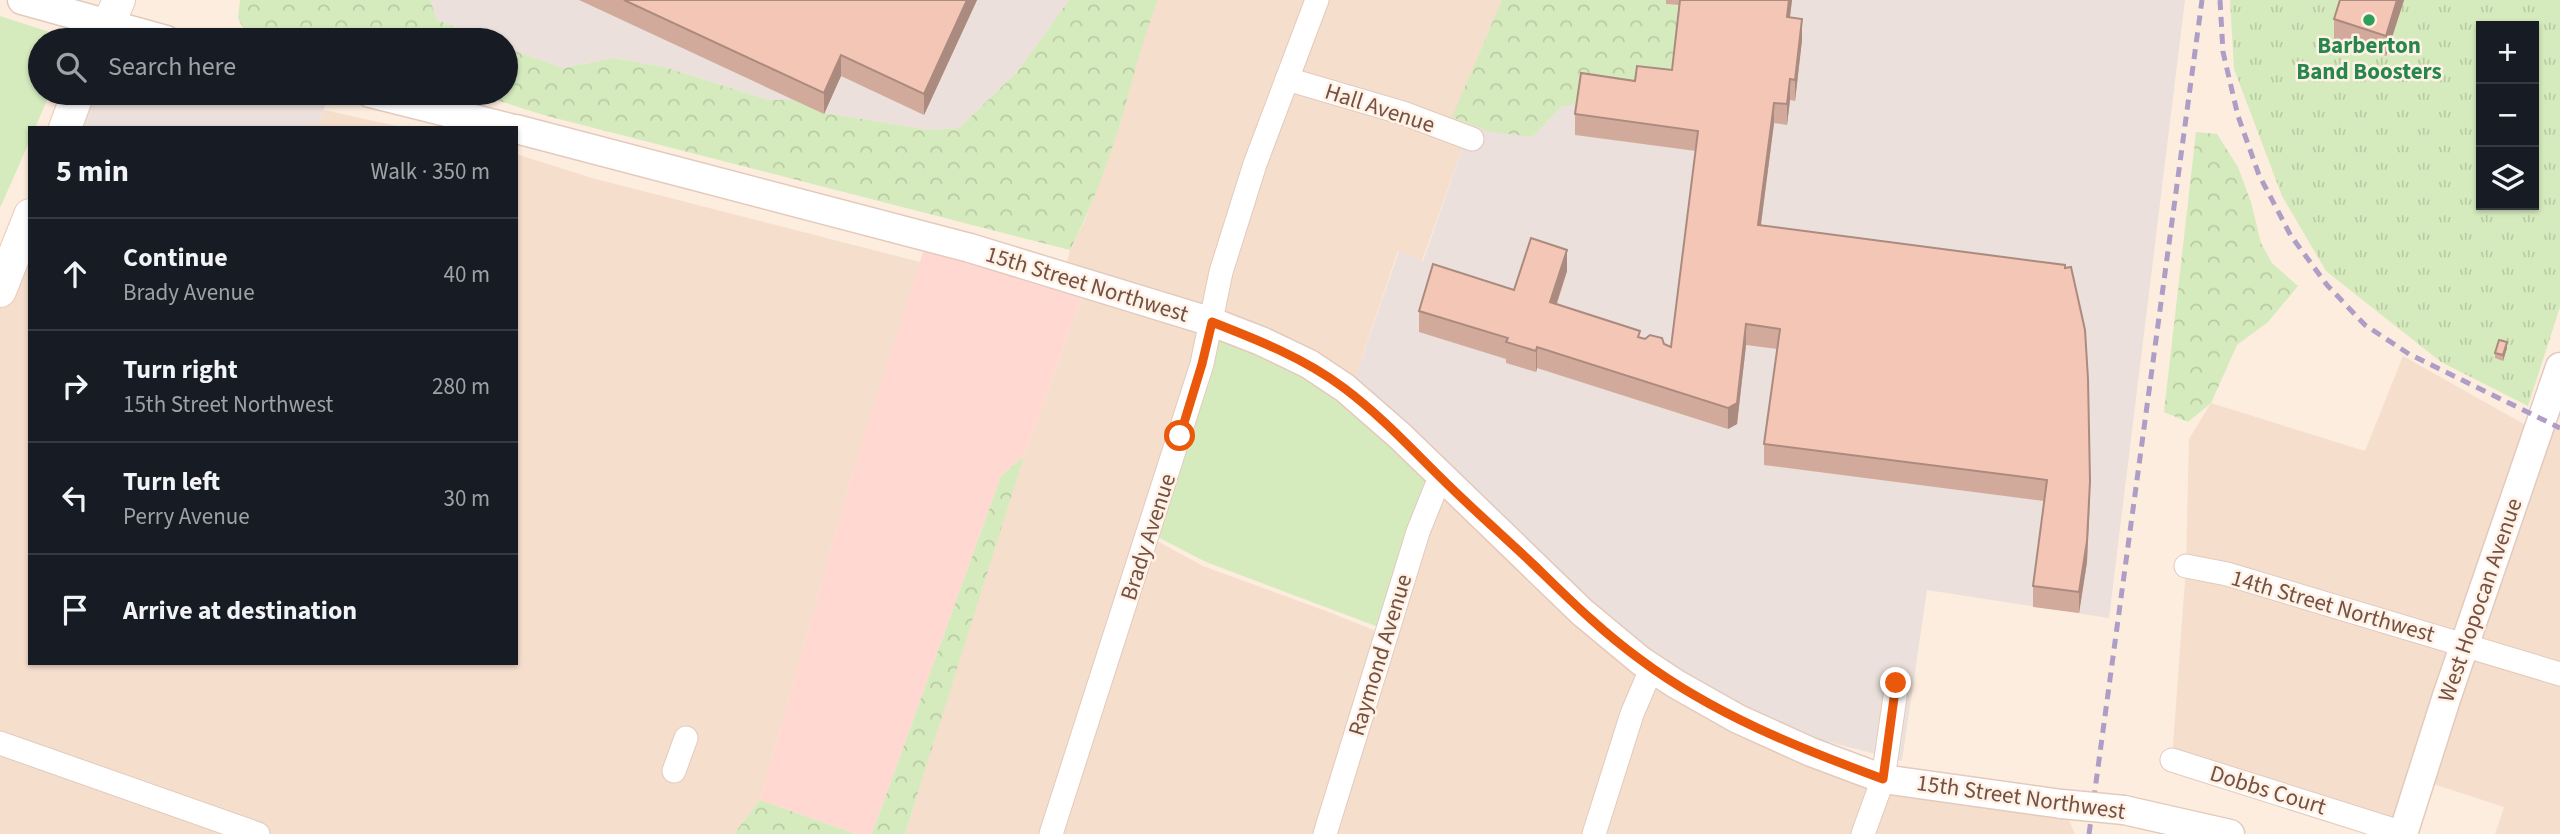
<!DOCTYPE html>
<html lang="en">
<head>
<meta charset="utf-8">
<style>
  body { margin:0; font-family:"Source Sans 3",sans-serif; background:#242831; color:#f1f3f6 }
  .controls { position:absolute; right:21px; top:21px; display:grid; overflow:hidden; border-radius:0px; box-shadow:0 2px 5px #0004 }
  .controls button { width:63px; height:63px; display:grid; place-items:center; padding:0; border:0; border-bottom:2px solid #363941; background:#171b24; color:#f1f3f6; font:35px sans-serif }
  .stop { position:absolute; width:21px; height:21px; margin:-16px; border:5px solid #ea580c; border-radius:50%; background:#fff }
  .stop.end { background:#ea580c; border-color:#fff; box-shadow:0 2px 7px #0008 }
  .list { margin:0; padding:0; list-style:none }
  h2 { display:flex; justify-content:space-between; align-items:center; height:91px; margin:0; padding:0 28px; font-size:30px }
  h2 small { font-size:23px; font-weight:400; color:#9ea1a6 }
  .list li { display:grid; grid-template-columns:46px 1fr auto; gap:21px; align-items:center; box-sizing:border-box; height:112px; padding:0 28px; border-top:2px solid #363941 }
  .list b { display:block; font-size:26px; white-space:nowrap }
  .list p { margin:0; font-size:23px; white-space:nowrap; color:#9ea1a6 }
  .list em { font-size:23px; font-style:normal; color:#9ea1a6 }
  .icon { flex:none; width:38px; height:38px; fill:none; stroke:currentColor; stroke-width:2; stroke-linecap:round; stroke-linejoin:round }
  .map { position:relative; flex:none; width:2560px; height:834px; overflow:hidden }
  .search { position:absolute; background:#171b24; box-shadow:0 2px 5px #0004; left:28px; top:28px; width:490px; height:77px; display:flex; align-items:center; gap:18px; box-sizing:border-box; padding:0 24px; border-radius:38px; color:#9ea1a6; font-size:26px }
  .panel { position:absolute; background:#171b24; box-shadow:0 2px 5px #0004; left:28px; top:126px; width:490px; height:539px; border-radius:0px }
  .map>svg:first-child { display:block }
  .residential { fill:#f5decc }
  .commercial { fill:#ffd9d1 }
  .industrial { fill:#ebe0db }
  .grass { fill:#d5ebbd }
  .forest { fill:url(#forest-crowns) }
  .park { fill:url(#park-tufts); fill-rule:evenodd }
  .lines { fill:none; stroke-linecap:round; stroke-linejoin:round }
  .minor-casing { stroke:#e3cabd; stroke-width:25 }
  .tertiary-casing { stroke:#e3cabd; stroke-width:31 }
  .secondary-casing { stroke:#e9caba; stroke-width:34 }
  .minor { stroke:#fff; stroke-width:23 }
  .tertiary { stroke:#fff; stroke-width:28 }
  .secondary { stroke:#fff; stroke-width:32 }
  .rail { stroke:#ae9ec6; stroke-width:5; stroke-dasharray:10 7; stroke-linecap:butt }
  .tertiary-bridge-casing { stroke:#e3cabd; stroke-width:31; stroke-linecap:butt }
  .tertiary-bridge { stroke:#fff; stroke-width:28 }
  .wall { fill:#d2aa9c }
  .shaded-wall { fill:#ab8b7f }
  .building { fill:#f4c6b5; stroke:#ab8b7f; stroke-width:2 }
  .route { stroke:#ea580c; stroke-width:9 }
  .leisure-dot { fill:#2e9e5b; stroke:#fff2e5; stroke-width:2.5 }
  .labels { text-anchor:middle; dominant-baseline:central; stroke-width:5; stroke-linejoin:round; paint-order:stroke }
  .leisure-label { font-size:23px; font-weight:bold; fill:#27864d; stroke:#fff2e5 }
  .street-label { font-size:23px; fill:#745045; stroke:#fff2e5 }
</style>
</head>
<body>
<div class="map">
<svg width="2560" height="834" viewBox="0 0 2560 834">
  <defs>
    <pattern id="forest-crowns" width="20" height="18" patternUnits="userSpaceOnUse" patternTransform="scale(1.75)"><rect width="20" height="18" fill="#d5ebbd"/><path d="M2 6a3 3 0 1 1 6 0M12 15a3 3 0 1 1 6 0" fill="none" stroke="#bacba4"/></pattern>
    <pattern id="park-tufts" width="24" height="20" patternUnits="userSpaceOnUse" patternTransform="scale(1.75)"><rect width="24" height="20" fill="#d5ebbd"/><path d="M3 7l-1-3M5 7V3M7 7l1-3M15 17l-1-3M17 17v-4M19 17l1-3" fill="none" stroke="#bacba4"/></pattern>
  </defs>
  <rect width="100%" height="100%" fill="#fdedde"/>
  <g class="residential">
    <polygon points="1158,0 1502,0 1453,116 1471,124 1422,261 1398,251 1353,384 1066,267 1070,250 1086,218 1122,117 1144,33"/>
    <polygon points="324,110 406,128 317,128"/>
    <polygon points="516,154 592,178 920,262 852,474 760,800 734,834 0,834 0,291 30,239 30,663 516,663"/>
    <polygon points="1087,283 1212,322 1146,535 1203,566 1326,611 1386,635 1440,477 1811,752 2062,804 2075,834 905,834 1015,481"/>
    <polygon points="2403,356 2538,432 2543,421 2560,428 2560,834 2495,834 2504,807 2421,780 2403,833 2172,760 2186,566 2189,439 2211,403 2365,451"/>
  </g>
  <polygon class="commercial" points="925,246 1085,288 1024,456 1001,476 872,834 856,834 760,800 852,474"/>
  <g class="industrial">
    <polygon points="430,0 1069,0 1018,71 959,128 928,130 820,112 795,100 769,100 664,67 614,58 563,68 506,48 506,40 487,40 437,20"/>
    <polygon points="1666,0 2185,0 2109,618 1927,590 1902,761 1806,736 1701,688 1590,603 1353,384 1399,251 1423,261 1471,124 1487,131 1546,123 1562,106 1681,6 1666,4"/>
    <polygon points="87,93 330,93 317,128 72,128"/>
  </g>
  <g class="grass">
    <polygon points="0,16 74,40 40,40 40,93 50,93 35,128 30,128 30,140 0,208"/>
    <polygon points="1216,330 1306,370 1434,477 1381,628 1206,562 1150,533"/>
  </g>
  <g class="forest">
    <polygon points="240,0 430,0 437,20 487,40 249,40 238,18"/>
    <path d="M1069 0H1158C1143 37 1134 75 1123 114 1109 160 1092 207 1070 250L547 116 474 93H506V48L563 68 614 58 664 67 769 100H795L820 112 928 130 959 128 1018 71Z"/>
    <polygon points="1502,0 1666,0 1666,4 1682,6 1672,91 1562,106 1532,137 1487,131 1452,117"/>
    <polygon points="2196,132 2217,134 2238,167 2251,202 2261,243 2272,263 2298,286 2268,322 2237,345 2211,403 2188,422 2164,412"/>
    <polygon points="1024,456 905,834 872,834 1001,476"/>
    <polygon points="760,800 856,834 734,834"/>
  </g>
  <path class="park" d="M2230 0H2560V307L2528 406 2441 362 2326 271 2282 196 2234 69ZM2481 26H2534V205H2481Z"/>
  <g class="lines">
    <g class="minor-casing">
      <g id="minor">
        <polyline points="1287,79 1403,113 1472,139"/>
        <polyline points="2186,566 2227,574 2560,674"/>
        <polyline points="0,743 258,834"/>
        <polyline points="2172,760 2403,833"/>
        <polyline points="674,771 686,738"/>
        <polyline points="1051,834 1202,364 1221,272 1255,164 1317,0"/>
        <polyline points="1325,834 1418,532 1440,477"/>
        <polyline points="1594,834 1632,714 1652,667"/>
        <polyline points="1863,834 1883,779 1897,683"/>
      </g>
    </g>
    <g class="tertiary-casing">
      <g id="tertiary">
        <polyline points="22,0 166,40"/>
        <polyline points="370,93 510,128"/>
        <polyline points="516,129 970,248 1212,322 1261,341 1309,364 1345,388 1400,436 1582,612 1641,661 1676,684 1738,719 1811,752 1883,779 2062,804"/>
        <polyline points="2124,810 2230,834"/>
        <polyline points="2403,834 2447,696 2560,367"/>
      </g>
    </g>
    <g class="secondary-casing">
      <g id="secondary">
        <polyline points="101,40 119,0"/>
        <polyline points="65,128 78,93"/>
        <polyline points="0,291 30,215"/>
      </g>
    </g>
    <use href="#minor" class="minor"/>
    <use href="#tertiary" class="tertiary"/>
    <use href="#secondary" class="secondary"/>
    <g class="rail">
      <polyline points="2220,0 2223,52 2238,116 2259,175 2291,236 2327,285 2365,325 2409,354 2560,428"/>
      <polyline points="2089,834 2202,0"/>
    </g>
    <g class="tertiary-bridge-casing">
      <polyline id="tertiary-bridge" points="2062,804 2124,810"/>
    </g>
    <use href="#tertiary-bridge" class="tertiary-bridge"/>
  </g>
  <g class="wall">
    <polygon points="579,0 977,0 924,115 841,76 824,114"/>
    <polygon points="1666,0 1792,0 1790,18 1802,40 1795,101 1790,100 1787,125 1774,123 1761,225 2065,268 2090,502 2087,562 2079,613 2033,607 2033,586 2044,501 1764,465 1764,444 1777,349 1746,345 1737,424 1728,429 1537,368 1536,372 1506,363 1506,359 1419,332 1419,311 1514,290 1567,271 1557,304 1640,338 1671,347 1696,151 1575,135 1575,114 1635,81 1672,70 1679,5 1666,4"/>
    <polygon points="2404,0 2386,56 2334,39 2334,19"/>
    <polygon points="2507,348 2503,361 2495,358 2495,353"/>
  </g>
  <g class="shaded-wall">
    <polygon points="967,0 977,0 924,115 924,94"/>
    <polygon points="1789,0 1792,0 1787,38 1787,17"/>
    <polygon points="2397,0 2404,0 2386,56 2386,36"/>
    <polygon points="1802,19 1802,40 1795,101 1795,80"/>
    <polygon points="841,55 841,76 824,114 824,93"/>
    <polygon points="1790,79 1790,100 1787,125 1787,104"/>
    <polygon points="1774,103 1774,123 1758,246 1758,225"/>
    <polygon points="1567,250 1567,271 1550,323 1550,302"/>
    <polygon points="1746,324 1746,345 1737,424 1728,429 1728,408"/>
    <polygon points="2507,342 2507,348 2503,361 2503,355"/>
    <polygon points="1537,347 1537,368 1536,372 1536,351"/>
    <polygon points="2090,481 2087,562 2079,613 2079,592"/>
  </g>
  <g class="building">
    <polygon points="624,0 967,0 924,94 841,55 824,93"/>
    <polygon points="1680,0 1789,0 1787,17 1802,19 1795,80 1790,79 1787,104 1774,103 1758,225 2065,265 2065,268 2071,267 2085,330 2088,379 2090,481 2087,541 2079,592 2033,586 2047,480 1764,444 1780,329 1746,324 1737,403 1728,408 1537,347 1536,351 1506,342 1508,338 1419,311 1433,264 1514,290 1531,238 1567,250 1550,302 1640,331 1638,337 1645,339 1650,335 1662,338 1664,344 1671,347 1698,131 1575,114 1581,73 1635,81 1637,66 1672,70"/>
    <polygon points="2340,0 2397,0 2386,36 2334,19"/>
    <polygon points="2499,340 2507,342 2503,355 2495,353"/>
  </g>
  <g class="lines">
    <path class="route" d="M1180 436 1202 364 1212 322C1258 340 1304 358 1344 388 1388 421 1424 463 1464 500 1487 522 1511 543 1534 565 1568 598 1602 632 1641 660 1713 714 1799 748 1883 779L1896 683"/>
  </g>
  <circle class="leisure-dot" cx="2369" cy="20" r="7"/>
  <g class="labels">
    <g class="leisure-label">
      <text x="2369" y="45">Barberton<tspan x="2369" dy="26">Band Boosters</tspan></text>
    </g>
    <g class="street-label">
      <text transform="translate(1380 108) rotate(18)">Hall Avenue</text>
      <text transform="translate(1087 284) rotate(17)">15th Street Northwest</text>
      <text transform="translate(1148 537) rotate(-72)">Brady Avenue</text>
      <text transform="translate(2480 600) rotate(-71)">West Hopocan Avenue</text>
      <text transform="translate(2333 606) rotate(16)">14th Street Northwest</text>
      <text transform="translate(1380 655) rotate(-73)">Raymond Avenue</text>
      <text transform="translate(2268 790) rotate(17)">Dobbs Court</text>
      <text transform="translate(2021 797) rotate(8)">15th Street Northwest</text>
    </g>
  </g>
</svg>
<div class="controls">
<button>+</button>
<button>−</button>
<button><svg class="icon" aria-label="layers" viewBox="0 0 24 24"><path d="M12 4l9 5-9 5-9-5zM3 14l9 5 9-5"/></svg></button>
</div>
<div class="stop" style="left:1180px;top:436px"></div>
<div class="stop end" style="left:1896px;top:683px"></div>
<div class="search"><svg class="icon" aria-label="search" viewBox="0 0 24 24"><circle cx="10" cy="10" r="6"/><path d="M15 15l6 6"/></svg>Search here</div>
<section class="panel">
<h2>5 min<small>Walk · 350 m</small></h2>
<ul class="list">
<li><svg class="icon" aria-label="ahead" viewBox="0 0 24 24"><path d="M12 20V5M6 11l6-6 6 6"/></svg><div><b>Continue</b><p>Brady Avenue</p></div><em>40 m</em></li>
<li><svg class="icon" aria-label="right" viewBox="0 0 24 24"><path d="M7 20v-9h11M14 6l5 5-5 5"/></svg><div><b>Turn right</b><p>15th Street Northwest</p></div><em>280 m</em></li>
<li><svg class="icon" aria-label="left" viewBox="0 0 24 24"><path d="M17 20v-9H6M10 6l-5 5 5 5"/></svg><div><b>Turn left</b><p>Perry Avenue</p></div><em>30 m</em></li>
<li><svg class="icon" aria-label="arrive" viewBox="0 0 24 24"><path d="M6 21V4h12l-3 4 3 4H6"/></svg><div><b>Arrive at destination</b></div></li>
</ul>
</section>
</div>
</body>
</html>
